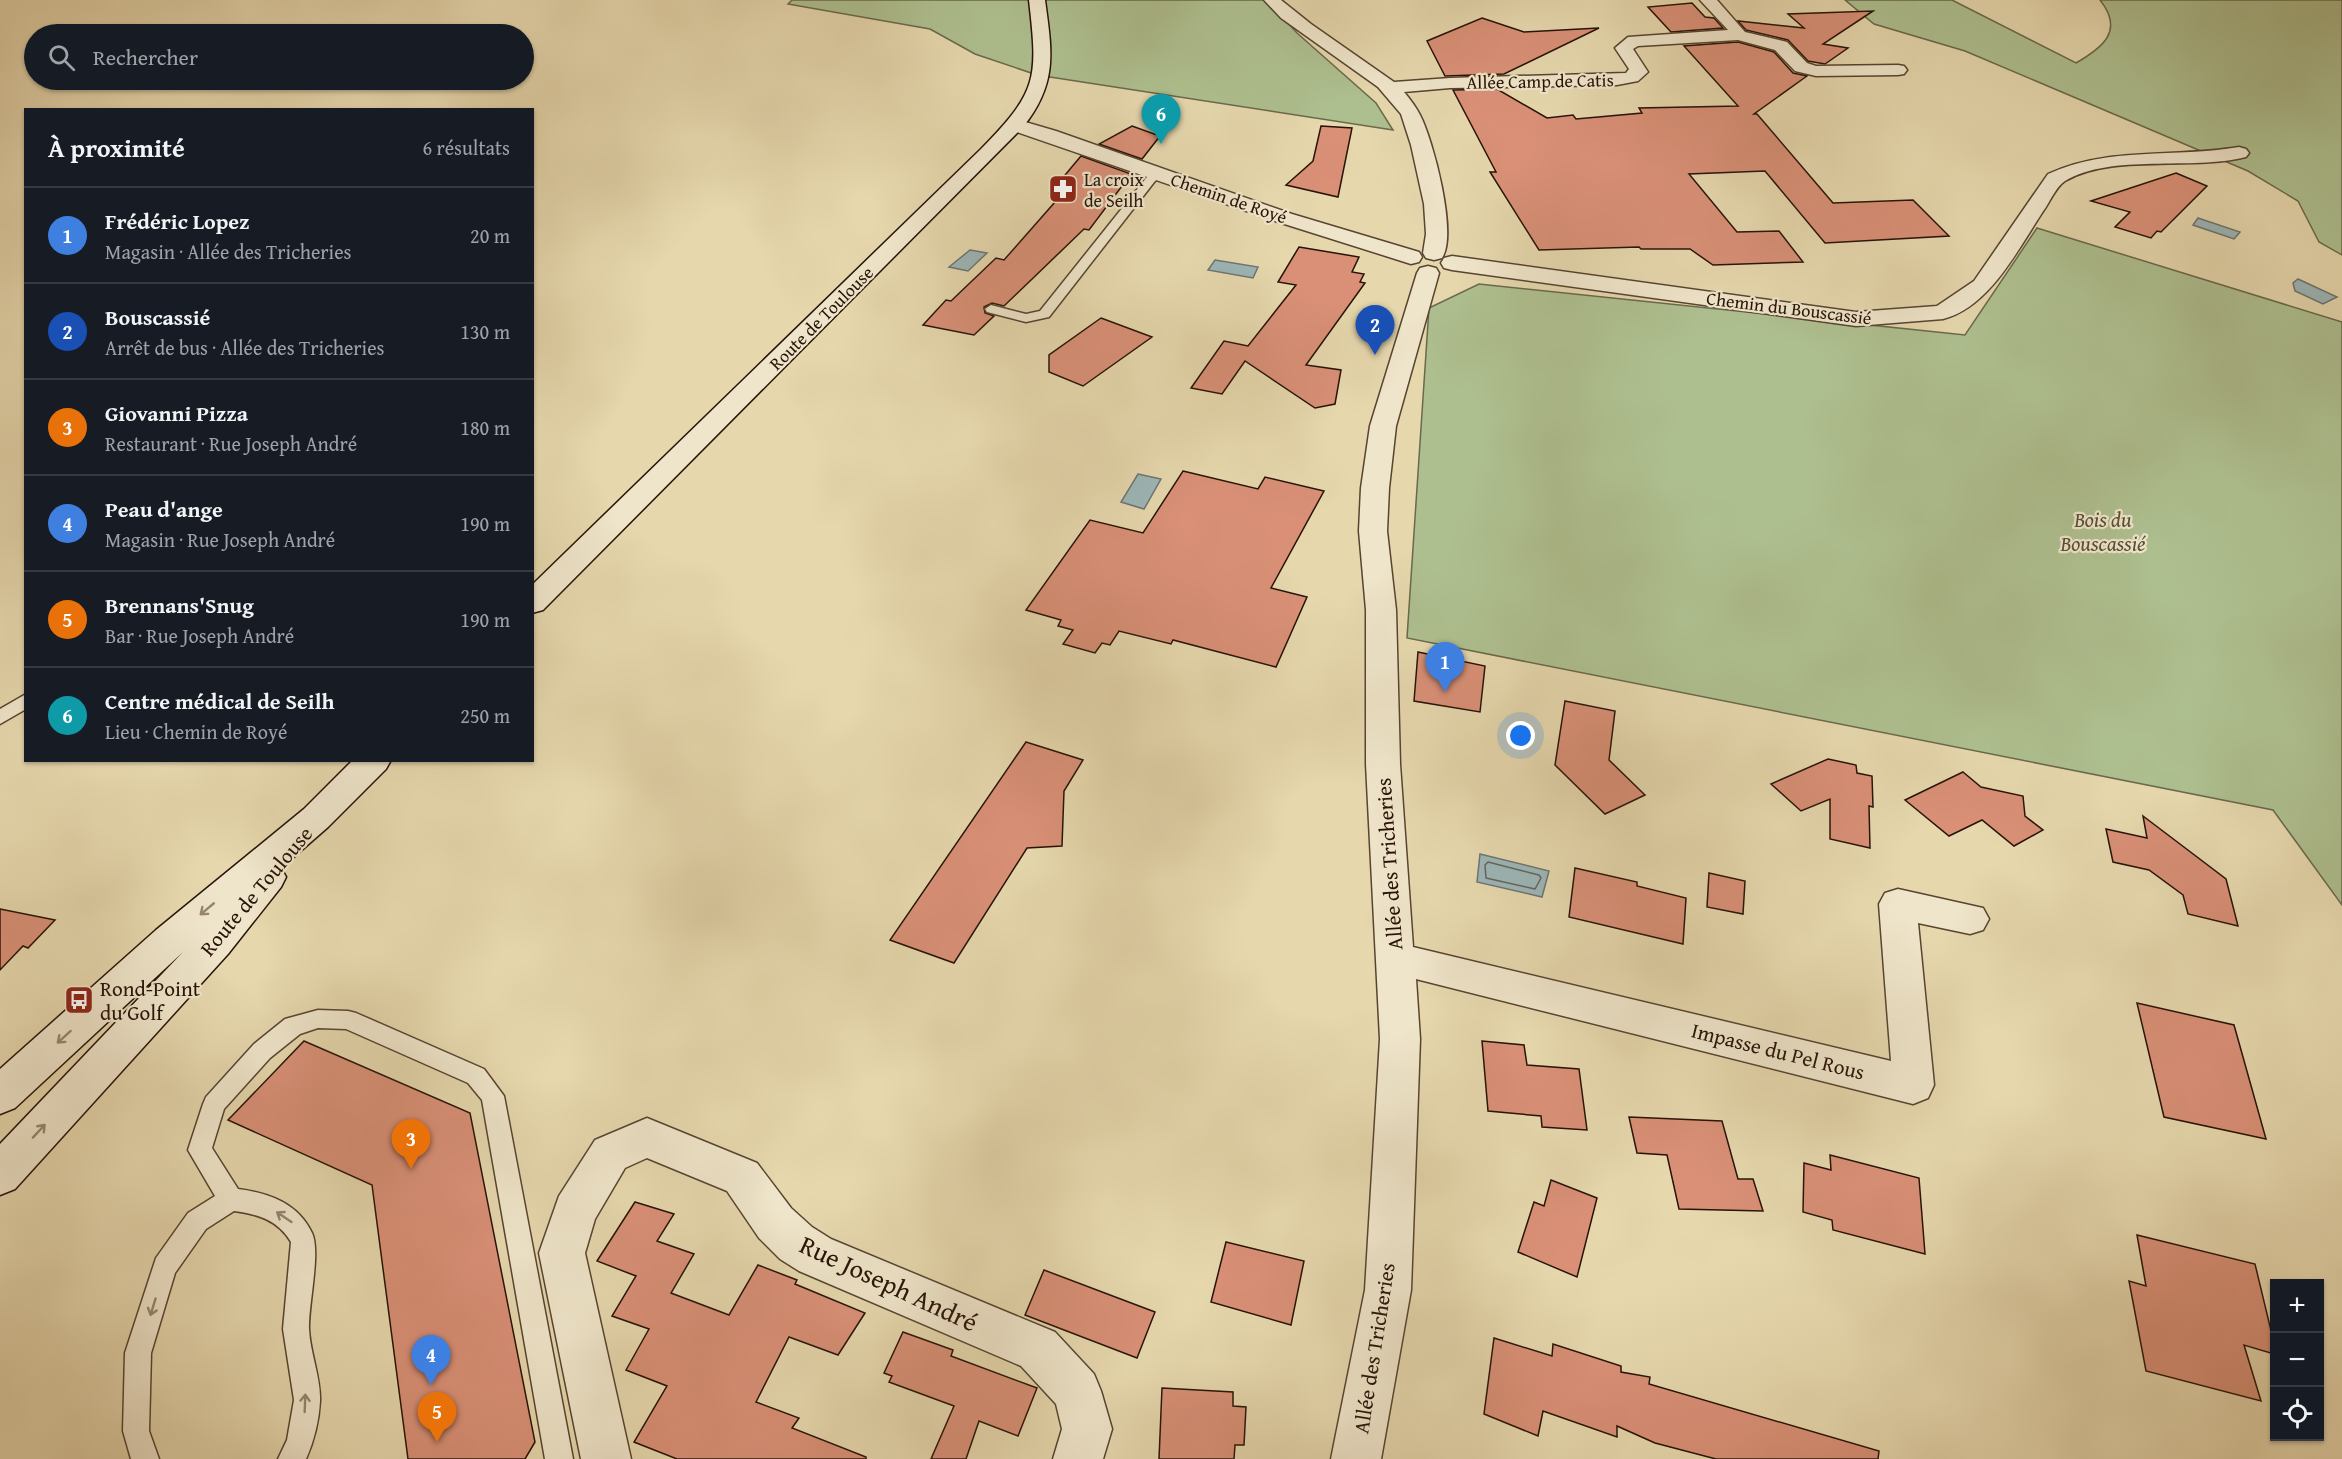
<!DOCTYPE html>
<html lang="fr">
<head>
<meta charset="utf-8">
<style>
  body { margin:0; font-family:"Gentium Book Plus",serif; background:#20242c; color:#f1f3f6 }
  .controls { position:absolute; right:18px; bottom:18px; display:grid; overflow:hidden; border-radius:0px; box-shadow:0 2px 4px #0004 }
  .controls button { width:54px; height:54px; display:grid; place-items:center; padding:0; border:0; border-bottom:2px solid #363941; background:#171b24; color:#f1f3f6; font:30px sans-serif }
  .you { position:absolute; left:1521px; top:736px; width:21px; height:21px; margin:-15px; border:4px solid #fff; border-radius:50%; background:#1a73e8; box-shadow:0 0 0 9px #1a73e833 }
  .badge { display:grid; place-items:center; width:39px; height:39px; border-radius:50%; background:#c59692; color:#fff; font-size:20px; font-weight:700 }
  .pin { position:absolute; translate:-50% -50px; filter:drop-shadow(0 2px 3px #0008) }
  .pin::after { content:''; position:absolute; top:32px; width:21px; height:18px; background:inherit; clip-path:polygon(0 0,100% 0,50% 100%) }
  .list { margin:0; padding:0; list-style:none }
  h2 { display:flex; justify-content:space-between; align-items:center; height:78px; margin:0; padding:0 24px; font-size:26px }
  h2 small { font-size:20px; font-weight:400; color:#9ea1a6 }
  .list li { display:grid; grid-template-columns:39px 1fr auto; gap:18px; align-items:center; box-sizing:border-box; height:96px; padding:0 24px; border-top:2px solid #363941 }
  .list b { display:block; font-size:22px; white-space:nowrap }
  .list p { margin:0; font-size:20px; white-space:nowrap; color:#9ea1a6 }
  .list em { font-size:20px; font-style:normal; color:#9ea1a6 }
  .icon { flex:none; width:33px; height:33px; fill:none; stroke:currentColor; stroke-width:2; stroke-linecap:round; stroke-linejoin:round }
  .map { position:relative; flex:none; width:2342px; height:1459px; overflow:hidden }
  .search { position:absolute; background:#171b24; box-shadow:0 2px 4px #0004; left:24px; top:24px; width:510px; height:66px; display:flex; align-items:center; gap:15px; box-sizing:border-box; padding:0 21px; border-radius:33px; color:#9ea1a6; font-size:22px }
  .panel { position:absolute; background:#171b24; box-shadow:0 2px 4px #0004; left:24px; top:108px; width:510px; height:654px; border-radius:0px }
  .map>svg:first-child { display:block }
  .green { fill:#aebf8f; stroke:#6a694c; stroke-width:1.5 }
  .water { fill:#9cb6b7; stroke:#6d7571; stroke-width:1.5 }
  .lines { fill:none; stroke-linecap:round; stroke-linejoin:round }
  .shore { stroke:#626460; stroke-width:1.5 }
  .building { fill:#d99077; stroke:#271308; stroke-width:1.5 }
  .lane-casing { stroke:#574431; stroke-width:3 }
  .street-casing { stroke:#574431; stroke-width:3 }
  .secondary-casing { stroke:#271308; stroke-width:3 }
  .lane { fill:#efe5ca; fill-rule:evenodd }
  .street { fill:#efe5ca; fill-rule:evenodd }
  .secondary { fill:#efe5ca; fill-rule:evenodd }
  .oneway { stroke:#958673 }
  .labels { text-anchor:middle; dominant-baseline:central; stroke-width:4.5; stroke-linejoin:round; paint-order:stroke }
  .far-street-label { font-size:18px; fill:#271308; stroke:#efe5ca }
  .far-poi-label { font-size:18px; fill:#271308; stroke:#efe5ca; text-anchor:start }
  .park-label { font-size:21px; font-style:italic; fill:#564f37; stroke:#efe5ca }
  .street-label { font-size:21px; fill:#271308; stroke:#efe5ca }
  .poi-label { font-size:21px; fill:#271308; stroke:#efe5ca; text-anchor:start }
  .near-street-label { font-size:26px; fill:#271308; stroke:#efe5ca }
</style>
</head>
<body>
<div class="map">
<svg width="2342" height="1459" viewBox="0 0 2342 1459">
  <rect width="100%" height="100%" fill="#e6d7ad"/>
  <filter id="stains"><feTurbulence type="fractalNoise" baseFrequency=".00333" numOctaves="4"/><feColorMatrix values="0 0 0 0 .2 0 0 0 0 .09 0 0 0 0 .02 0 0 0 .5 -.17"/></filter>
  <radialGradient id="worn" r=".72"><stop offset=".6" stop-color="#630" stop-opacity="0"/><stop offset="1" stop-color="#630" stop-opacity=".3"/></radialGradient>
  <g class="green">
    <polygon points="792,0 1267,0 1297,33 1376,103 1393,130 1037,75 975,54 930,29 788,4"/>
    <path d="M1845 0H1952L2076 63C2102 48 2125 31 2100 0H2342V255L2319 242 2298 201 2248 171 1965 51 1874 24Z"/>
    <polygon points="2037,228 2342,322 2342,905 2273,810 1407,638 1429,308 1479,284 1965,335"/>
  </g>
  <g class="water">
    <polygon points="2198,218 2240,232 2234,239 2193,225"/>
    <polygon points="970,250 987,253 968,271 949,267"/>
    <polygon points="1215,260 1258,267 1253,278 1208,270"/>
    <polygon points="2298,279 2337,297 2323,304 2295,291 2293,283"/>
    <polygon points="1138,474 1161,479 1144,509 1121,502"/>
    <polygon points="1480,854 1549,871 1542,897 1477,882"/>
  </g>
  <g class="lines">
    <polygon class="shore" points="1488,862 1539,875 1541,878 1535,889 1486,878 1485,865"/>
  </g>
  <g class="building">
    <polygon points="1692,3 1705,17 1714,18 1723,28 1671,32 1648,7"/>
    <polygon points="1873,11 1823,44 1848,48 1825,64 1808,61 1788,40 1746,30 1738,21 1804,28 1788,14"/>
    <polygon points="1482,18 1524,32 1599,28 1504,74 1445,76 1427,41"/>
    <polygon points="1738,42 1774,52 1793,73 1807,76 1754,114 1757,114 1833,203 1913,200 1949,236 1825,243 1765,171 1689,174 1737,232 1779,231 1803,262 1713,265 1690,249 1641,249 1639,247 1539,250 1490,172 1496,172 1453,90 1497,89 1547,118 1573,115 1576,119 1642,113 1639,108 1738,106 1684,46"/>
    <polygon points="1132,126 1160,136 1142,159 1099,144"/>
    <polygon points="1321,126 1352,128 1338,197 1286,185 1313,161"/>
    <polygon points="1081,156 1131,174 1089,230 1084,229 1004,306 992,303 984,307 985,313 994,316 974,335 923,325 946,300 951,301 996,258 1004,260 1062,194 1050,193"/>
    <polygon points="2176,173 2207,186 2161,232 2157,231 2151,238 2115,227 2130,212 2091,201"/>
    <polygon points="1299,247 1359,257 1352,272 1364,274 1360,282 1365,283 1306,365 1341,370 1335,404 1315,408 1245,361 1222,394 1191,388 1224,341 1248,346 1296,285 1278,282"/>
    <polygon points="1101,318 1152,337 1083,386 1049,372 1049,355"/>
    <polygon points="1183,471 1258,489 1265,477 1324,491 1271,588 1307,597 1276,667 1173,640 1171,644 1119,631 1110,645 1102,643 1095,653 1063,644 1073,630 1058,626 1061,620 1026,610 1090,520 1143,533"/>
    <polygon points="1418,652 1485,666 1480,712 1414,701"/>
    <polygon points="1565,701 1615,711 1609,760 1645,795 1605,814 1555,765"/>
    <polygon points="1026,742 1083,760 1064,791 1062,846 1027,848 954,963 890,940"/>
    <polygon points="1828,759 1856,765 1857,773 1872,776 1873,807 1869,806 1870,848 1830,839 1830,799 1801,811 1771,784"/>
    <polygon points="1963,772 1981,787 2023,796 2025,816 2043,830 2014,846 1982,820 1949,836 1905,800"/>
    <polygon points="2143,816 2226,879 2238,926 2188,914 2183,895 2149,870 2113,862 2106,829 2147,838"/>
    <polygon points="1575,868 1637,882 1637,886 1686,898 1683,944 1569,917"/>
    <polygon points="1709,873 1745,881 1743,914 1707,907"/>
    <polygon points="0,909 55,920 28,948 23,946 0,970"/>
    <polygon points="2137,1003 2234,1025 2266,1139 2164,1117"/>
    <polygon points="304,1041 470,1113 535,1442 525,1459 408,1459 372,1185 228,1120"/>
    <polygon points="1482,1041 1524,1045 1527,1065 1579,1069 1587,1130 1542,1127 1541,1116 1488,1111"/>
    <polygon points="1629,1117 1722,1121 1738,1179 1753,1179 1763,1211 1679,1209 1667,1155 1637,1153"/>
    <polygon points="1830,1155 1919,1178 1925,1254 1833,1230 1832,1220 1803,1212 1804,1163 1831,1170"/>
    <polygon points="1551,1180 1597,1198 1577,1277 1518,1252 1534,1202 1544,1206"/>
    <polygon points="635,1202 674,1214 657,1241 694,1254 671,1293 729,1315 758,1265 797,1280 795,1284 865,1313 838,1355 789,1337 756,1402 799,1418 792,1428 866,1457 866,1459 677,1459 634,1442 667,1386 626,1370 649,1329 612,1316 636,1276 597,1261"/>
    <polygon points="2137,1235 2255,1264 2274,1343 2274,1354 2244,1345 2261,1401 2146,1371 2129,1281 2146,1286"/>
    <polygon points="1226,1242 1304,1261 1291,1325 1211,1302"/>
    <polygon points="1044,1270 1155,1312 1137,1358 1025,1315"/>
    <polygon points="903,1332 953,1350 951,1356 1037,1388 1018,1436 979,1421 966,1459 931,1459 954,1406 889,1382 892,1376 884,1373"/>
    <polygon points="1494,1338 1552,1356 1553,1344 1621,1366 1621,1372 1650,1377 1649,1384 1879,1451 1878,1459 1716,1459 1655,1443 1617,1426 1617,1437 1543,1411 1538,1436 1484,1414"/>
    <polygon points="1162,1388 1233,1392 1233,1406 1246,1407 1244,1445 1235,1445 1234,1459 1159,1459"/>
  </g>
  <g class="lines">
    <g class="lane-casing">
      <g id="lane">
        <polygon points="1160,171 1166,174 1155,181 1049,317 1026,322 987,312 985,309 991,305 1026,314 1040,311 1147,177"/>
        <polygon points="26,694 26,709 0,724 0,709"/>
        <path d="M318 1010 348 1011 356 1013 484 1069 504 1096 573 1459H545L482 1100 468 1083 346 1029 318 1028 300 1034 270 1058 224 1109 212 1148 238 1189C269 1193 298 1203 312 1233 321 1252 308 1306 309 1329 310 1353 321 1378 320 1401 319 1421 314 1441 306 1459H278L287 1440 294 1400 283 1329 291 1242C278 1220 257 1214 234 1211L206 1229 175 1273 151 1353 149 1431 159 1459H131L123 1431 125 1353 156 1258 188 1213 215 1196 188 1150 203 1104 206 1097 254 1044 285 1019Z"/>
      </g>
    </g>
    <g class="street-casing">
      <g id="street">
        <path d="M1264 0H1281L1311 24 1394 82 1450 78 1626 73 1629 69 1615 48 1628 37 1728 30 1700 0H1717L1745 32 1787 42 1807 63 1816 66 1898 65 1904 66 1907 70 1904 74 1898 75 1816 76 1795 71 1775 50 1738 40 1638 46 1633 49 1648 72 1638 81 1617 85 1450 88 1404 92C1410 99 1416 107 1420 115 1433 140 1458 234 1442 258L1434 260 1426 258 1423 253 1426 234 1424 204 1411 145 1401 114 1378 87 1281 18Z"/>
        <polygon points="1015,119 1056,131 1292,214 1419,252 1422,257 1419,262 1411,264 1278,222 1008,129 1005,125 1008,121"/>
        <path d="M2239 147 2246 149 2249 153 2246 157C2191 171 2112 153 2065 181 2057 186 2051 199 2046 207 2020 245 1991 307 1943 319L1856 326 1452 270 1444 268 1441 263 1444 258 1452 256 1856 312 1937 306 1974 281 2048 174C2109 146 2175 158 2239 147Z"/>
        <polygon points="1428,266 1436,268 1439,273 1396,426 1389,488 1387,531 1396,610 1400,764 1413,947 1891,1061 1879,904 1885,893 1898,889 1983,908 1989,919 1983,930 1970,934 1918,923 1934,1085 1928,1098 1913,1104 1416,979 1420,1039 1411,1290 1381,1459 1331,1459 1365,1290 1380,1039 1366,764 1366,610 1359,531 1361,488 1370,426 1417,273 1420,268"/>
        <polygon points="647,1118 757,1163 791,1208 812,1227 831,1239 1055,1332 1094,1374 1101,1391 1112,1429 1103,1459 1053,1459 1062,1429 1056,1404 1021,1366 799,1271 780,1259 759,1238 727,1191 647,1158 625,1168 595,1219 585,1253 631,1459 581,1459 539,1253 559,1196 595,1140"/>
      </g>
    </g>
    <g class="secondary-casing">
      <g id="secondary">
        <path d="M1029 0H1045C1052 52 1058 83 1023 127L543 610 532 613V585L981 149C1038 91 1038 79 1029 0Z"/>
        <polygon points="353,760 391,760 386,769 328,827 281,868 286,877 281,887 228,954 15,1189 0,1195 0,1144 183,952 15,1108 0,1114 0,1069 156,930 304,809"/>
      </g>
    </g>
    <use href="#lane" class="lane"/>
    <use href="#street" class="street"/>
    <use href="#secondary" class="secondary"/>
  </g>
  <defs><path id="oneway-shaft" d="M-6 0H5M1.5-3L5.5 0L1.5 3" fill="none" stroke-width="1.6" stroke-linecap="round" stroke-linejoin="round" transform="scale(1.5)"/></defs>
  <g class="oneway">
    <use href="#oneway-shaft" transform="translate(207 909) rotate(140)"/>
    <use href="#oneway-shaft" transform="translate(64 1037) rotate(138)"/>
    <use href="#oneway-shaft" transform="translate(39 1131) rotate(-47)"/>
    <use href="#oneway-shaft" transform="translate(284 1217) rotate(-146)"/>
    <use href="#oneway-shaft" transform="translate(153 1307) rotate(107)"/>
    <use href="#oneway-shaft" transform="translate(305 1403) rotate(-88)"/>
  </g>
  <defs>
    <g id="pharmacy-square" transform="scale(1.5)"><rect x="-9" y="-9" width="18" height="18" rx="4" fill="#8f2418" stroke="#efe5ca"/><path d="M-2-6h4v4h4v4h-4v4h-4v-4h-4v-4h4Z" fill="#fff"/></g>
    <g id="bus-square" transform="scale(1.5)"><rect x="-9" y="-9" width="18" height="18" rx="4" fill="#8f2418" stroke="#efe5ca"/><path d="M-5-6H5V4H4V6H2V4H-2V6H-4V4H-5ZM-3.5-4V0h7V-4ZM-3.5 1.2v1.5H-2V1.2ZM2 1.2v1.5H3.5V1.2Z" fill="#fff"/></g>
  </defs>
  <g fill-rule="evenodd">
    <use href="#pharmacy-square" x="1063" y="189"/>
    <use href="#bus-square" x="79" y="1000"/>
  </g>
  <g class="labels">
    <g class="far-street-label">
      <text transform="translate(1540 81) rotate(-1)">Allée Camp de Catis</text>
      <text transform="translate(1229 198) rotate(19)">Chemin de Royé</text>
      <text transform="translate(1789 308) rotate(7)">Chemin du Bouscassié</text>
      <text transform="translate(821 318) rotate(-45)">Route de Toulouse</text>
    </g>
    <g class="far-poi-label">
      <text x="1084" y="179">La croix<tspan x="1084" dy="21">de Seilh</tspan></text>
    </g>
    <g class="park-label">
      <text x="2103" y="519">Bois du<tspan x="2103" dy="24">Bouscassié</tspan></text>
    </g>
    <g class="street-label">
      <text transform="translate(1389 864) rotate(-94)">Allée des Tricheries</text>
      <text transform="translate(256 891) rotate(-50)">Route de Toulouse</text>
      <text transform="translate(1778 1051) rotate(14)">Impasse du Pel Rous</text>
      <text transform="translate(1374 1348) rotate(-81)">Allée des Tricheries</text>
    </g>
    <g class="poi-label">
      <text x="100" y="988">Rond-Point<tspan x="100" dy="24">du Golf</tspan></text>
    </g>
    <g class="near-street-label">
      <text transform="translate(889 1283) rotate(25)">Rue Joseph André</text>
    </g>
  </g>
  <rect width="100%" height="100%" filter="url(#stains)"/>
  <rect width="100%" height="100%" fill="url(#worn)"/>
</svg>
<div class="controls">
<button>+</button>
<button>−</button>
<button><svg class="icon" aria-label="locate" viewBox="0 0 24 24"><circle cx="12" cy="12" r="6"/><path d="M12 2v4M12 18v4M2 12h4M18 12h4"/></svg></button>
</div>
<div class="you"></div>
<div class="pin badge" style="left:1445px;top:692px;background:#3f7fe0">1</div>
<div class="pin badge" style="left:1375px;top:355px;background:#1a4fb4">2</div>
<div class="pin badge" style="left:411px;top:1169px;background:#e8710a">3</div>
<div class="pin badge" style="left:431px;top:1385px;background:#3f7fe0">4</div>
<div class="pin badge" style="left:437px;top:1442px;background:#e8710a">5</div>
<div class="pin badge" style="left:1161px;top:144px;background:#0f9aa8">6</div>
<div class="search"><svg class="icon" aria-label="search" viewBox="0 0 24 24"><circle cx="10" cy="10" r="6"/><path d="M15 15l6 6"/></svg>Rechercher</div>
<section class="panel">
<h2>À proximité<small>6 résultats</small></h2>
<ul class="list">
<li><span class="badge" style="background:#3f7fe0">1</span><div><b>Frédéric Lopez</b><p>Magasin · Allée des Tricheries</p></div><em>20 m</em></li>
<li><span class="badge" style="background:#1a4fb4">2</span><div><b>Bouscassié</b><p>Arrêt de bus · Allée des Tricheries</p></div><em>130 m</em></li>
<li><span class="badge" style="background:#e8710a">3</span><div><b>Giovanni Pizza</b><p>Restaurant · Rue Joseph André</p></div><em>180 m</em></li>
<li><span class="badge" style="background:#3f7fe0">4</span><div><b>Peau d'ange</b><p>Magasin · Rue Joseph André</p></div><em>190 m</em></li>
<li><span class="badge" style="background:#e8710a">5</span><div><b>Brennans'Snug</b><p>Bar · Rue Joseph André</p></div><em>190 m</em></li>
<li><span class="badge" style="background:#0f9aa8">6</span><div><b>Centre médical de Seilh</b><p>Lieu · Chemin de Royé</p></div><em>250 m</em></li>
</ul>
</section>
</div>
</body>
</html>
